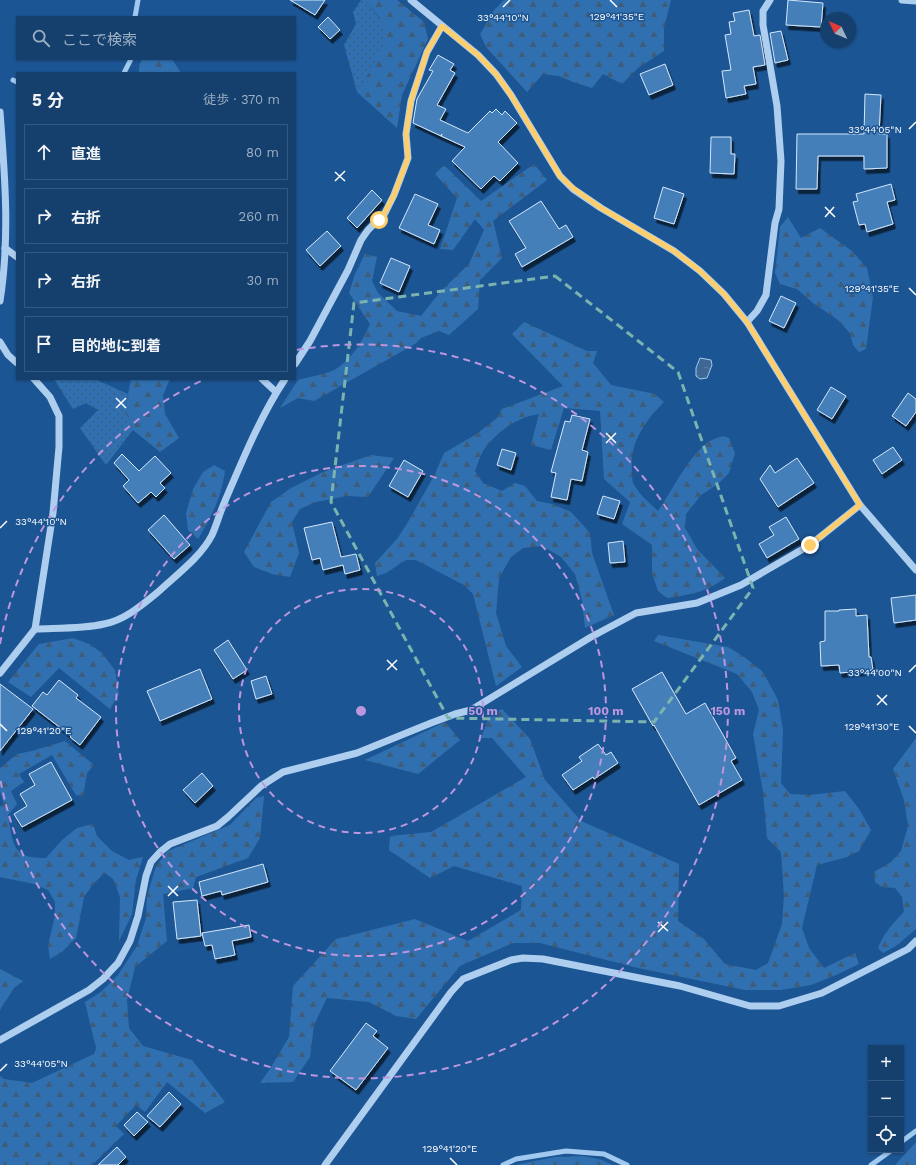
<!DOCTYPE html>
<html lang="ja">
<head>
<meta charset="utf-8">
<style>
  body { margin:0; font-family:"Work Sans","Noto Sans JP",sans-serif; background:#224b76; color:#f1f3f6 }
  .controls { position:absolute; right:12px; bottom:12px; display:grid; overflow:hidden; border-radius:0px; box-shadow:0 1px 3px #0004 }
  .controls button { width:36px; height:36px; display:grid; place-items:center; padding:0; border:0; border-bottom:1px solid #345981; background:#15406e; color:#f1f3f6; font:20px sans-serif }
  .compass { position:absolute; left:820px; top:12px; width:36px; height:36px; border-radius:50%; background:#15406e; box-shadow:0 1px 3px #0004; rotate:314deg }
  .stop { position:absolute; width:12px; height:12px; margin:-9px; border:3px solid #fece6c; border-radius:50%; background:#fff }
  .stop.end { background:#fece6c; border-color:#fff; box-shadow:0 1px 4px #0008 }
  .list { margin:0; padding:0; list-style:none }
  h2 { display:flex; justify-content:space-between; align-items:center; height:52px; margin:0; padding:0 16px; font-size:17px }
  h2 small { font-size:13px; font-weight:400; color:#9dafc2 }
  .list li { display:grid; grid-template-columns:26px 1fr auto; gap:12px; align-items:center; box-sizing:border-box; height:56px; margin:0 8px 8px; padding:0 8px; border:1px solid #345981; border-radius:0px }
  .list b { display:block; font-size:15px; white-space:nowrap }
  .list em { font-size:13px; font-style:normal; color:#9dafc2 }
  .icon { flex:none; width:22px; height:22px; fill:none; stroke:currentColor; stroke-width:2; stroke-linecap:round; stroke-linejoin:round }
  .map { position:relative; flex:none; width:916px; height:1165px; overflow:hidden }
  .search { position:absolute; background:#15406e; box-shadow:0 1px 3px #0004; left:16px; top:16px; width:280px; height:44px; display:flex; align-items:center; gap:10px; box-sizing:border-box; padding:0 14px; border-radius:0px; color:#9dafc2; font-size:15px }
  .panel { position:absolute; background:#15406e; box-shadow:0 1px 3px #0004; left:16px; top:72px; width:280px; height:308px; border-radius:0px }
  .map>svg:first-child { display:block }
  .forest { fill:url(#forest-firs) }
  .garden { fill:url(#garden-dots) }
  .water { fill:url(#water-ripples); stroke:#a1c9f0 }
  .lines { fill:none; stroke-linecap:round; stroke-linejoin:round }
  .stream { stroke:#a1c9f0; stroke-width:5 }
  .building { fill:#457fba; stroke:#d4e7fa; filter:url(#shadow) }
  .minor { stroke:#aeceef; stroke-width:7 }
  .route { stroke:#fece6c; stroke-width:5 }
  .marked { fill:none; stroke:#7bb4af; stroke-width:3; stroke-dasharray:8 5; stroke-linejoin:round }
  .ticks { fill:none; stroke:#fff; stroke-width:1.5 }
  .ring { fill:none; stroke:#bd96df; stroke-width:2; stroke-dasharray:7 5 }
  .ticks-label { font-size:10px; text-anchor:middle; fill:#fff; stroke:#1c5593; stroke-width:3; stroke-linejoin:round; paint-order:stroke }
  .centre { fill:#bd96df; stroke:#1c5593; stroke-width:2 }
  .ring-label { font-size:12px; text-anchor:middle; font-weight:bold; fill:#bd96df; stroke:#1c5593; stroke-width:3; stroke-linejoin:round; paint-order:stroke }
</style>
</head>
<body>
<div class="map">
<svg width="916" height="1165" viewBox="0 0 916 1165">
  <defs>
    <pattern id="forest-firs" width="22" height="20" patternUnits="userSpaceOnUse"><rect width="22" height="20" fill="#3070b1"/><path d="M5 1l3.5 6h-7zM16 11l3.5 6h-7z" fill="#3f5c79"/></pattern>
    <pattern id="garden-dots" width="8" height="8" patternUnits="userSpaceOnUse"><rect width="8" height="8" fill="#3070b1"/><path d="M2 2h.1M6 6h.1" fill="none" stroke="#3f5c79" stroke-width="1.8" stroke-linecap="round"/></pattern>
    <pattern id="water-ripples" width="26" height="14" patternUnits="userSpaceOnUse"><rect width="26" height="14" fill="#3e6793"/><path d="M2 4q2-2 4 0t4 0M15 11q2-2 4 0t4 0" fill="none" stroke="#5b7ea3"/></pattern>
    <filter id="shadow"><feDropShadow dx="2.5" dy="4.5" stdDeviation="0" flood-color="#0009"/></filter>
  </defs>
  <rect width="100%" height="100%" fill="#1c5593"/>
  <g class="forest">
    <polygon points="365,0 397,0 424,22 428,39 402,95 397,128 357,92 374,64 380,18"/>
    <polygon points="504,0 671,0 664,28 664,51 638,68 622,84 603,74 592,88 573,82 559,76 543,74 527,92 486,47 480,34 495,9"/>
    <polygon points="142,59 172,59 181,73 139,73 139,66"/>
    <path d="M534 164 547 180 493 221 502 258 480 280 478 309 449 335 439 331 421 338 415 344 314 401 298 398 280 408 298 380C308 377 324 375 334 370 351 361 363 340 370 324L349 293 355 274 365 254 377 257 372 281 378 293 397 311 421 316 441 291 469 264 484 230 475 219 453 250 440 249 457 198 435 174 444 165 481 201Z"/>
    <polygon points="788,217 801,238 820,228 852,251 867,268 873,297 866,349 859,352 853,345 850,333 838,320 813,303 797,289 780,284 775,273 780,227"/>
    <path d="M524 322 587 351H597L593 363 611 385 655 394 664 402C646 420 629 443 632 470 632 474 632 479 633 483 639 494 649 503 658 511 672 491 687 459 706 444 710 440 717 438 723 436L729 438 735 453 729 473 718 484 701 495 686 514 685 528 697 549 725 578C707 592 690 595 667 598L658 591 652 573V545L622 524 630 502 604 479 600 411 564 408 551 450 531 445 539 414C517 417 496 432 483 451 480 457 477 465 475 471L483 483 502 491 515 483 525 486 537 501 552 504 571 512 590 533 592 553 614 615 585 628 582 600 575 574 561 557 542 546 523 548 511 557 499 578 496 613 506 646 522 667 496 686 473 594 464 585 416 560H406L386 573 377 576 375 563 397 539 408 522 434 476 444 453 475 435 497 418 502 409 563 386 512 334Z"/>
    <polygon points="131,379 170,379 163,395 165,414 179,438 160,452 133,430 125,410"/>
    <polygon points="371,455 394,458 368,497 347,496 316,502 300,509 292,522 299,553 290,577 272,574 254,567 244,552 271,502 291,488 323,472"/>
    <path d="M214 465 225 471C221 498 212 516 198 539L188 530 186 513 193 489 203 472Z"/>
    <polygon points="658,635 728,647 743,656 763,672 778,700 783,730 781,783 790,794 810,795 845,791 859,809 871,830 859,851 847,857 817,865 802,928 809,948 824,968 855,953 859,964 836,975 811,985 781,990 745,990 638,968 540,943 513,943 460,966 416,1019 396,1016 369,1002 327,998 314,1025 310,1057 293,1082 260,1083 270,1069 289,1037 293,986 336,939 415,919 468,941 521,910 522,886 454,866 430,878 389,850 390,836 431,832 526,777 492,738 481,738 490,715 502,709 530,739 545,780 581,821 679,864 678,921 704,939 725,964 756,970 768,963 782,924 784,896 781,852 767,838 763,792 753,734 759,710 752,692 737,674 654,641"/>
    <polygon points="73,638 89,644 102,653 115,670 119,694 110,709 59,668 31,697 8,682 39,644"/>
    <polygon points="445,722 460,740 418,774 365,760"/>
    <path d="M916 738V929L896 946 883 953 878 948C884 933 893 923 904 912L902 897 895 888 882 887 875 882 874 872 891 862 901 851 908 826 904 800 893 769Z"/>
    <path d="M65 741 94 765 87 773 83 796 76 795 52 755 19 774 24 782 11 791 17 804 8 815C13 843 11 859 46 858L62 840 77 828 93 824 97 836 112 851 129 860 143 857 136 880 132 914 119 941 120 897 113 879 105 873 94 883 84 897 76 938 62 952 50 959 48 945 55 916V902L48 890 34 884 0 877V807L4 804 0 791V768L17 754 32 751Z"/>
    <polygon points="264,796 260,838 248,858 196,877 193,888 163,894 167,941 135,967 127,1000 129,1028 143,1046 192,1060 225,1102 205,1113 167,1082 145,1112 136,1105 116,1126 124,1134 92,1165 0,1165 0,1076 4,1079 32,1083 94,1054 96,1048 85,1002 101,992 118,975 137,946 146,918 147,896 156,866 168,851 230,825 256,798"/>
    <polygon points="0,969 23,981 14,988 0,1010"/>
    <polygon points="916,1142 916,1165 895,1165"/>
    <polygon points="584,1156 602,1160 613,1165 515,1165 555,1157"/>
  </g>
  <g class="garden">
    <polygon points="361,0 365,0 380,19 387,36 374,64 357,92 344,45 356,24 353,12"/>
    <polygon points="54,379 95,379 128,394 125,410 133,430 106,465 80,428 98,410 86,403 73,409"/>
  </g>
  <polygon class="water" points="700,358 711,360 712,365 707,378 700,379 696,376 696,368"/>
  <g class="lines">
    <g class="stream">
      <polyline points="135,17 138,0"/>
      <polyline points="124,73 131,59"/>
      <polyline points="13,80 17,82"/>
      <polyline points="901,1142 916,1131"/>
      <polyline points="503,1165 516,1159 566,1151 604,1154 627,1165"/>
      <polyline points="871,1165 892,1150"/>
    </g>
  </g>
  <g class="building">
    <polygon points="290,0 325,0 315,15"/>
    <polygon points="788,0 823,3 821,27 786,25"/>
    <polygon points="749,10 754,36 760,35 765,65 753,67 756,84 744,86 746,94 726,98 722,71 731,70 725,35 731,34 729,22 735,21 733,13"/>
    <polygon points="328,17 340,30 330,39 318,27"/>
    <polygon points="781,31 788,60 775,63 770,33"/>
    <polygon points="438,55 454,64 450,70 455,73 437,105 446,109 440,120 468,133 490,111 492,113 496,109 502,115 505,111 517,123 498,142 518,163 500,181 494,176 481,189 452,161 465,147 441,136 442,134 441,136 413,123 417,99 433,71 429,70"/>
    <polygon points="665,64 673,85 649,95 640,74"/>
    <polygon points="865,94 881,95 879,134 887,134 887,168 864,169 864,156 818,156 817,189 796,189 797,134 864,134"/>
    <polygon points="711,137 731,137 731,154 735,154 734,174 710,173"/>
    <polygon points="891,184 895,200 887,202 893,224 867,232 865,224 859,225 853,202 858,201 856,194"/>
    <polygon points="663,187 684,194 674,224 654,218"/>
    <polygon points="372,190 382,200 357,228 347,218"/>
    <polygon points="415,194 438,204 428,225 440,230 434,244 399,228"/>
    <polygon points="541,201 559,229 566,225 573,237 522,267 515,254 526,248 509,221"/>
    <polygon points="327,231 341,246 320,266 306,250"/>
    <polygon points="391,258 410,266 399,292 380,283"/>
    <polygon points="781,296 796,303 784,328 769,321"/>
    <polygon points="831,387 846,396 832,419 817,410"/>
    <polygon points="908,393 916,399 916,412 906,426 892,416"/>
    <polygon points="572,415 590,419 582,450 588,452 582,481 571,479 567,500 551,497 556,473 551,472 565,421 570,422"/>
    <polygon points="893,447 902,460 882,474 873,460"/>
    <polygon points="502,449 516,453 511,470 497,465"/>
    <polygon points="122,454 139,471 155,456 171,473 160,483 165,488 156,497 151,492 138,503 123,486 129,480 114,463"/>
    <polygon points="797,458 814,483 778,507 760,479 770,465 775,473"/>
    <polygon points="404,460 423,471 408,497 389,486"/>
    <polygon points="603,496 620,501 614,519 597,514"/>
    <polygon points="164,515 190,545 174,559 148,530"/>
    <polygon points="786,517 799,539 767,558 759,544 774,535 769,527"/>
    <polygon points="332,522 341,557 356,554 360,570 345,574 343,565 323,570 320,558 312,560 304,528"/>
    <polygon points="623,541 625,562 610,563 608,543"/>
    <polygon points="916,595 916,620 894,623 891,598"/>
    <polygon points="856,609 856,616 867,615 869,657 871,657 873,670 840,673 839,665 821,666 820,642 825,641 825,611 839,611 839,610"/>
    <polygon points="228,640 247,670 233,679 214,650"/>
    <polygon points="200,669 212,699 160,721 147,691"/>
    <polygon points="662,672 686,714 705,703 736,758 731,761 742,780 699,805 654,725 653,726 632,689"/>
    <polygon points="266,676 272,694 256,699 251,681"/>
    <polygon points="59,680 78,695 76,698 101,717 80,745 70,737 71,736 32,706 43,692 47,695"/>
    <polygon points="0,684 33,709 0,751"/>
    <polygon points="598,744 606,755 611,752 618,763 594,779 593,777 573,790 562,775 582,761 579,757"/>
    <polygon points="51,762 72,800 22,827 14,814 27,806 20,794 35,785 29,774"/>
    <polygon points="202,773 213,786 195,803 183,790"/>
    <polygon points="263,864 268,882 222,895 221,891 202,896 199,882"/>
    <polygon points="197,900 201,936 177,939 173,902"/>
    <polygon points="249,925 251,937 232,941 235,955 215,959 212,945 205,946 202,933"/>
    <polygon points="366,1023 377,1031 373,1036 388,1048 356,1090 330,1071"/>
    <polygon points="169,1092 181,1104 160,1127 147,1116"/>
    <polygon points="137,1112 148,1122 134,1136 124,1125"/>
    <polygon points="117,1147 126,1157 118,1165 98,1165"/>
  </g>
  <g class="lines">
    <g class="minor">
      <polyline points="411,0 478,55 496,74 511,95 560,176 573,189 601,208 674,251 700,271 724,294 747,322 860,505 916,570"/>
      <polyline points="902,0 916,1"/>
      <path d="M0 112C5 176 10 238 0 301"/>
      <polyline points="5,248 17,257"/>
      <polyline points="747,322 757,311 766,295 775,223 779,209 781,161 777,106 763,25 763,11 770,0"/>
      <polyline points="0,342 8,355 17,363"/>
      <polyline points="295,364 310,341 348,270 361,240 368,230 385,213 394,195 408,158 406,134 411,101 427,52 442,26"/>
      <polyline points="262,379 276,392"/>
      <path d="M35 629C58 628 82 629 104 624 125 620 142 605 158 592 176 575 201 557 212 535 217 524 220 512 225 501 243 459 260 417 285 379"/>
      <polyline points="0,673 35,629 53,513 59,447 59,416 50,397 34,379"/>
      <polyline points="0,1040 89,990 103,979 118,963 130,941 138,916 146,876 151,862 160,852 170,844 217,826 228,817 261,786 283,772 357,753 431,723 455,714 471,710 591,637 636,613 697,603 741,585 810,545 860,505"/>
      <polyline points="325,1165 451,992 463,979 511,960 523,958 543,959 680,986 750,1006 779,1006 822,993 908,949 916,941"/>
    </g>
  </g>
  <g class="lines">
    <polyline class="route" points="379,220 385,212 394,195 408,158 406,134 411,101 427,52 442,26 478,55 496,74 511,95 560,176 574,189 601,208 674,251 700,271 724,294 747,322 860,505 810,545"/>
  </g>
  <path class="marked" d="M555 276 678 372 753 588 654 722 448 718 331 502 354 303Z"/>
  <path class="ticks" d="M610 0 617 7M503 7 510 0M909 129 916 122M335 172 345 181M335 181 345 171M825 207 835 217M825 217 834 207M909 288 916 295M116 398 126 408M116 408 126 398M606 433 616 443M606 443 616 433M0 528 7 521M387 660 397 670M387 670 397 660M909 672 916 665M877 695 887 705M877 705 887 695M0 724 7 731M909 726 916 733M168 886 178 896M168 896 178 886M658 922 668 931M658 932 668 922M0 1071 7 1064M450 1158 457 1165"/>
  <g class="ring">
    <circle cx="361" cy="711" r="122"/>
    <circle cx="361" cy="711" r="245"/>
    <path d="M0 644A367 367 0 0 1 203 380M297 350A367 367 0 1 1 0 778"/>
  </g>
  <g class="ticks-label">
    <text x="617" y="20">129°41'35"E</text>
    <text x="503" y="21">33°44'10"N</text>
    <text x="875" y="133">33°44'05"N</text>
    <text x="872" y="292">129°41'35"E</text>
    <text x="41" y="525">33°44'10"N</text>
    <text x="875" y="676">33°44'00"N</text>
    <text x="872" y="730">129°41'30"E</text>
    <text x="44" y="734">129°41'20"E</text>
    <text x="41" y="1067">33°44'05"N</text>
    <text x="450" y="1152">129°41'20"E</text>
  </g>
  <circle cx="361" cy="711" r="6" class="centre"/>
  <g class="ring-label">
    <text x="483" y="715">50 m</text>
    <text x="606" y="715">100 m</text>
    <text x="728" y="715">150 m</text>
  </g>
</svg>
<div class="controls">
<button>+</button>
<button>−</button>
<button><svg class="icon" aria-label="locate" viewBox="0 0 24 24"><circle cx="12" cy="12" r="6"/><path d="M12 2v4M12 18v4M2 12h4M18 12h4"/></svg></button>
</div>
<svg class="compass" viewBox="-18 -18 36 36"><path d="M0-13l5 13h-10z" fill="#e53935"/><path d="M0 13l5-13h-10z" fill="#9dafc2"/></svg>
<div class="stop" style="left:379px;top:220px"></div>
<div class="stop end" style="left:810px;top:545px"></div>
<div class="search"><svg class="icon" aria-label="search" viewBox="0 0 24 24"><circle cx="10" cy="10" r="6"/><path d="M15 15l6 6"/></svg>ここで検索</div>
<section class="panel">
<h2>5 分<small>徒歩 · 370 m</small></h2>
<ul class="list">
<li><svg class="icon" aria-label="ahead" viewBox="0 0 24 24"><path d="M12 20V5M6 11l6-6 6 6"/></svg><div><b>直進</b></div><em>80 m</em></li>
<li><svg class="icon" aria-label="right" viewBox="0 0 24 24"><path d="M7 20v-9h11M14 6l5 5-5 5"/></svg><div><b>右折</b></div><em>260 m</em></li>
<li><svg class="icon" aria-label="right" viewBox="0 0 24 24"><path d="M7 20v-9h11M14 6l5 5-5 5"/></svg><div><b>右折</b></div><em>30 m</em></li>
<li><svg class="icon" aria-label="arrive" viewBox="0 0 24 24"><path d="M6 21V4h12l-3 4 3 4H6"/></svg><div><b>目的地に到着</b></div></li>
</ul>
</section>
</div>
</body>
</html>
